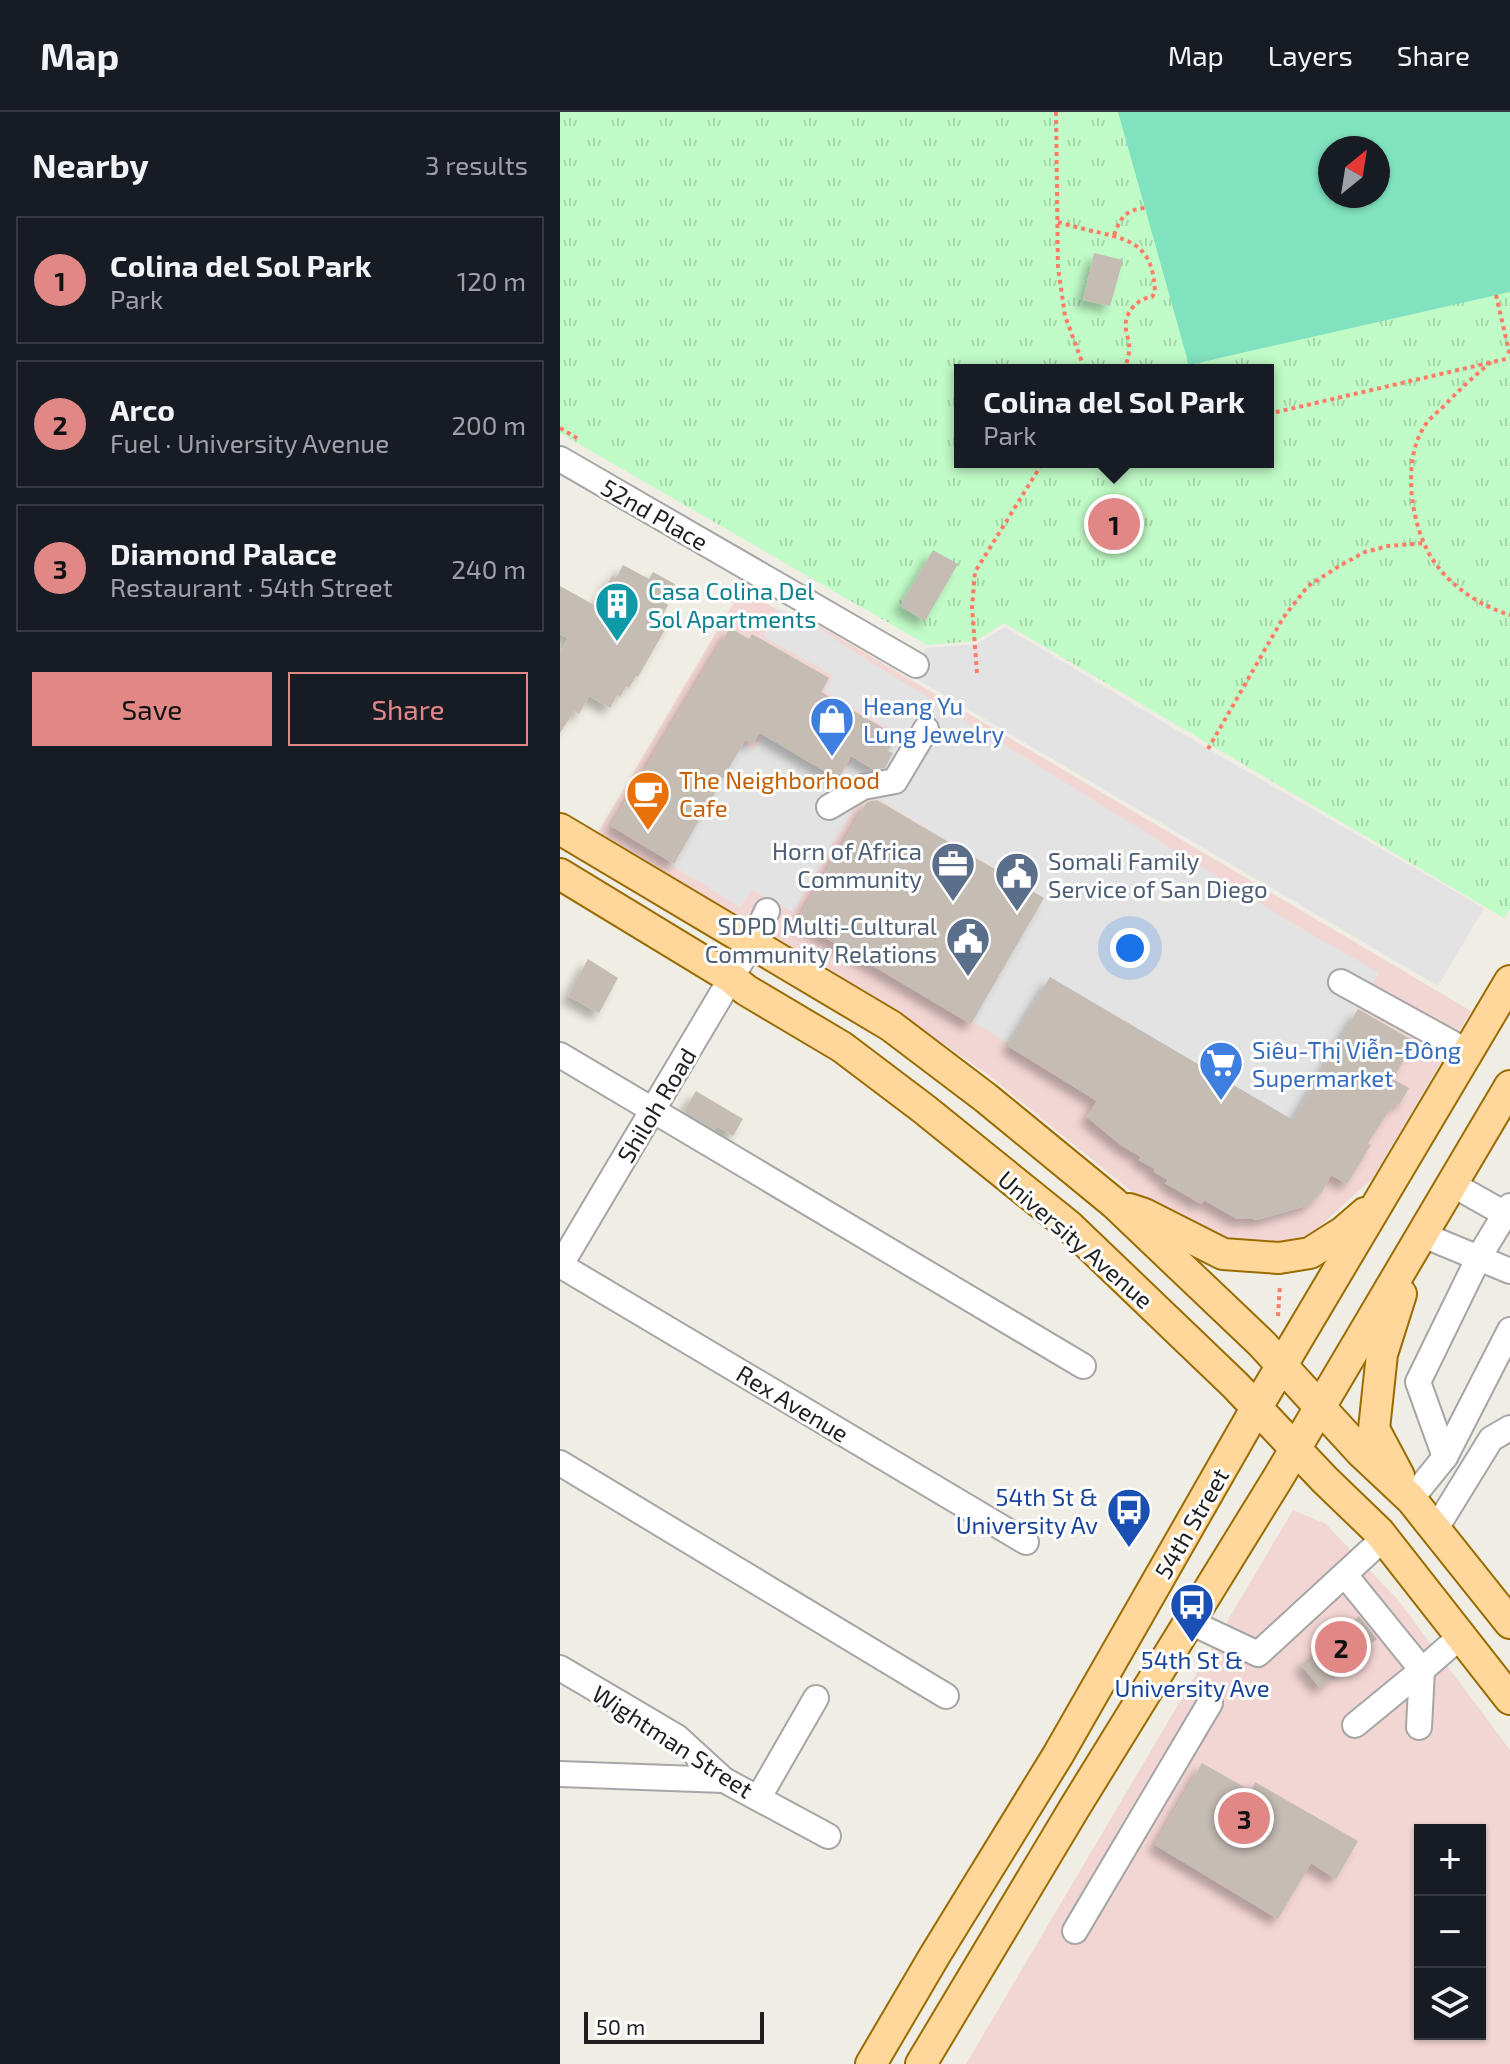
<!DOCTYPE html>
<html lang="en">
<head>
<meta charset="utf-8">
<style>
  body { margin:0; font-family:"Exo 2",sans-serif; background:#20242c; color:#f1f3f6 }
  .controls { position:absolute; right:24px; bottom:24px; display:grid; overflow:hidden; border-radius:0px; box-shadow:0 2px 6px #0004 }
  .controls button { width:72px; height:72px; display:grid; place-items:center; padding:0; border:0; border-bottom:2px solid #363941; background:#171b24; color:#f1f3f6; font:40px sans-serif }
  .compass { position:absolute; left:758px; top:24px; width:72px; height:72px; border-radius:50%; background:#171b24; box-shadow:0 2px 6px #0004; rotate:30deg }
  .scale { position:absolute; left:24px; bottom:20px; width:180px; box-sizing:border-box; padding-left:8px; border:4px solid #1f1f1f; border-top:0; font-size:22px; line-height:28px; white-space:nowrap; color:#1f1f1f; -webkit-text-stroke:6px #fff; paint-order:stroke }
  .you { position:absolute; left:570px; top:836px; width:28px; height:28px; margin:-20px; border:6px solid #fff; border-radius:50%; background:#1a73e8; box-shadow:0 0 0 12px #1a73e833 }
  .badge { display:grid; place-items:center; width:52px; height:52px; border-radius:50%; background:#e18887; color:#111; font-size:26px; font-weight:700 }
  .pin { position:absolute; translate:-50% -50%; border:4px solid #fff; box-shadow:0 2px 8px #0006 }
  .popup { position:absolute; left:394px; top:252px; width:320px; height:104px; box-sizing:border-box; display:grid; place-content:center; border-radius:0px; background:#171b24; filter:drop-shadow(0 2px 6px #0005); font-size:26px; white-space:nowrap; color:#9ea1a6 }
  .popup b { font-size:30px; color:#f1f3f6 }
  .popup::after { content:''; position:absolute; left:50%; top:100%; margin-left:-16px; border:16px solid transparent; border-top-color:#171b24 }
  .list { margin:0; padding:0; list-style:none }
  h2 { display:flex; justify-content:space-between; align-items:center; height:104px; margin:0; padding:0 32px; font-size:34px }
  h2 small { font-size:26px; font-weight:400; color:#9ea1a6 }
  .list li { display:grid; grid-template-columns:52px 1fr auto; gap:24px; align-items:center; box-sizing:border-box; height:128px; margin:0 16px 16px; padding:0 16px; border:2px solid #363941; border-radius:0px }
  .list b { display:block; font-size:30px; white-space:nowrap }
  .list p { margin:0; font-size:26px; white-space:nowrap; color:#9ea1a6 }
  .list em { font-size:26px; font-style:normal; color:#9ea1a6 }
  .actions { display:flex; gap:16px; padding:24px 32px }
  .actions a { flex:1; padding:18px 0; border:2px solid #e18887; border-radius:0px; text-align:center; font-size:28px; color:#e18887 }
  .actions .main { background:#e18887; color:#111 }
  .icon { flex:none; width:44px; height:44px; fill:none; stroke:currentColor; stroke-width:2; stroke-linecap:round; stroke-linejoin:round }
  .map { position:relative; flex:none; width:950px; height:1952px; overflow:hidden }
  header { display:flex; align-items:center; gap:48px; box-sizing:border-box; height:112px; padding:0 40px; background:#171b24; border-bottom:2px solid #363941 }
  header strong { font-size:38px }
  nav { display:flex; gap:44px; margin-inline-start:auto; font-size:28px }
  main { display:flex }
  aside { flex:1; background:#171b24 }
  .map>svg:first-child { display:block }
  .commercial { fill:#f2d6d4; fill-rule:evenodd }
  .park { fill:url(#park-tufts); fill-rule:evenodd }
  .pitch { fill:#80e2bf; fill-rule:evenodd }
  .parking { fill:#e3e3e3 }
  .building { fill:#c5bcb4; filter:url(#shadow) }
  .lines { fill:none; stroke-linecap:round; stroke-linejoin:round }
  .minor-casing { stroke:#a6a6a6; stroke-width:28 }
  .major-casing { stroke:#9a6c00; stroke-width:34 }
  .path { stroke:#ff7c68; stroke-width:4; stroke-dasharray:4 4; stroke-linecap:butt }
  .minor { stroke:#fff; stroke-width:24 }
  .major { stroke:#ffd79b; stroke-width:30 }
  .labels { text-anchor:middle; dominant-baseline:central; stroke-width:6; stroke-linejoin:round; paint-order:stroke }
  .street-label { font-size:24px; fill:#1f1f1f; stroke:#fff }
  .culture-label { font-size:24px; fill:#0d838f; stroke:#fff; text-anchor:start }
  .shop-label { font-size:24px; fill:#366cbe; stroke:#fff; text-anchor:start }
  .food-label { font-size:24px; fill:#c56008; stroke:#fff; text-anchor:start }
  .service-label { font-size:24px; fill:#4e5e75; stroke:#fff; text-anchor:end }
  .transit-label { font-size:24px; fill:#164399; stroke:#fff; text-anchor:end }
</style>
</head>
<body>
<header>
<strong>Map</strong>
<nav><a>Map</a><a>Layers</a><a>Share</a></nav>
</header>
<main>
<aside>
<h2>Nearby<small>3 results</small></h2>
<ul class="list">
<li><span class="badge">1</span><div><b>Colina del Sol Park</b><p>Park</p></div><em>120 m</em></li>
<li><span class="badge">2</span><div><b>Arco</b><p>Fuel · University Avenue</p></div><em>200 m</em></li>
<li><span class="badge">3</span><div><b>Diamond Palace</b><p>Restaurant · 54th Street</p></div><em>240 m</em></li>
</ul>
<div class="actions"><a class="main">Save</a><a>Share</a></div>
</aside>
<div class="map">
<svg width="950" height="1952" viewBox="0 0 950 1952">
  <defs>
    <pattern id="park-tufts" width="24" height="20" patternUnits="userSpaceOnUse" patternTransform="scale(2)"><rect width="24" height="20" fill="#c1fbc7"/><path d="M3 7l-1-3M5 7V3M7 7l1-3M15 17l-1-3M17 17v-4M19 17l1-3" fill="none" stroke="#a5d7aa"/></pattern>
    <filter id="shadow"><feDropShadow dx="-7" dy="7" stdDeviation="4" flood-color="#0004"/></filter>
  </defs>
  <rect width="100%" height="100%" fill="#f0ede5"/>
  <g class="commercial">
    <polygon points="181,478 220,499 255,511 911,899 812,1067 749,1124 711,1137 667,1136 588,1093 427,962 355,912 36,724"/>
    <path d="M733 1398 766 1412 838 1488 950 1638V1952H406ZM860 1718H920V1922H860Z"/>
  </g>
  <path class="park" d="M0 0H950V797L944 806 444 511 416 529 367 533 0 321ZM770 36H818V84H770ZM400 258H708V350H400Z"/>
  <path class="pitch" d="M558 0H950V180L629 253ZM770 36H818V84H770Z"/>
  <g class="parking">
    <polygon points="219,497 250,509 288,536 734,812 819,861 733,1008 489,866 449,932 410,908 482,786 310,682 297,691 233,800 192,778 180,795 110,752 183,631 194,638 203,623 279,667 293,645 318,659 338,622 264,579 273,564 203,524"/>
    <polygon points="445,515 648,637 924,796 878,874 350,563 366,536 417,532"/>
  </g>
  <g class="building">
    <polygon points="534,141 563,148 550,194 523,188"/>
    <polygon points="373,438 398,452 365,509 340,494"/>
    <polygon points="63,453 89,467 93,460 115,472 105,491 108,493 103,502 111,507 78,565 76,564 69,576 66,574 60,585 57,583 50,596 29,584 19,602 14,599 0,621 0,541 8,526 0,522 0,474 36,494 52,464 56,466"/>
    <polygon points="170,516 189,527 192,522 269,566 261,580 337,624 328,639 333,641 325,656 314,658 291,644 278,667 200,621 192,632 185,628 114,752 51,714"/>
    <polygon points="317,688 484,786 411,912 237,809 307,690"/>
    <polygon points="28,847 58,866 39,901 8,884"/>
    <polygon points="490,865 733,1008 798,897 854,929 833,967 849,976 839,993 834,991 808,1031 811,1033 787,1072 771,1063 762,1080 749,1093 697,1108 690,1106 677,1107 644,1088 641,1092 605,1071 608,1068 594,1060 595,1057 579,1048 581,1045 562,1034 527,1005 537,989 448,934"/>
    <polygon points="136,979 183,1007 173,1024 157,1014 155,1018 124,999"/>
    <polygon points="799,1504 817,1527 760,1576 741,1553"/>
    <polygon points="642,1651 691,1679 695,1670 798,1729 776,1767 751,1751 718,1807 595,1733"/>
  </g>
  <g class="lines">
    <g class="minor-casing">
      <g id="minor">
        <polyline points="0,347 356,553"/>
        <polyline points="269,695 303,675 335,669 366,617"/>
        <polyline points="781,870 908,940"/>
        <polyline points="0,943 523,1254"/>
        <polyline points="892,1072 945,1102"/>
        <polyline points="863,1123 950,1159"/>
        <polyline points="0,1153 466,1430"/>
        <polyline points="0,1154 192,831 207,799"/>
        <polyline points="885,1345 950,1218"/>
        <polyline points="0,1351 386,1584"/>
        <polyline points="851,1387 885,1345 858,1270 919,1145 950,1094"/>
        <polyline points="875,1418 931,1327 950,1316"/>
        <polyline points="785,1463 862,1558 901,1524"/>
        <polyline points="630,1510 698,1542 824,1426"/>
        <polyline points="0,1556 117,1625 164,1668 268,1724"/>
        <polyline points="795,1613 862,1558 859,1615"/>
        <polyline points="0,1662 164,1668"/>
        <polyline points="199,1685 256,1586"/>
        <polyline points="515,1819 650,1591"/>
      </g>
    </g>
    <g class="major-casing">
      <g id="major">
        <polyline points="0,717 331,914 426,986 554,1091 702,1232 801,1340 851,1387 950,1511"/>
        <polyline points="0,762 171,866 186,878 282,935 364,997 509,1114 675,1273 765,1368 819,1420 950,1587"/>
        <polyline points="569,1097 584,1102 663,1142 719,1146 750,1141 783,1120 805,1101"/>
        <polyline points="839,1364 814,1317 822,1242 841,1182"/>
        <polyline points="311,1952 375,1843 498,1643 697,1295 950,869"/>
        <polyline points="361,1952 515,1695 718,1366 950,974"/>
      </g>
    </g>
    <g class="path">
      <polyline points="496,0 498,156 505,204 525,258"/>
      <path d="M498 110C512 114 527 118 541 121 578 129 593 139 595 180L592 185C577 186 563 202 566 218 567 225 570 231 569 238 569 245 566 252 564 258"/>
      <path d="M554 123C561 105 565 98 585 96"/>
      <polyline points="936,183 950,244"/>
      <path d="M931 250C913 265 897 280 881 297 875 302 868 308 864 315 841 350 851 418 875 451 893 476 921 494 950 503"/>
      <polyline points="708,302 950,246"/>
      <polyline points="0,316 20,328"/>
      <polyline points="417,561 412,495 415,460 483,350"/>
      <polyline points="648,637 723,506 748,474 781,453 805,440 828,434 864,431"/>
      <polyline points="718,1204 720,1173"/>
    </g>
    <use href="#minor" class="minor"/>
    <use href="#major" class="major"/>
  </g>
  <defs>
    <g id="building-pin" transform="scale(2.3)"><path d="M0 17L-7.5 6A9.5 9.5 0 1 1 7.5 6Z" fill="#0f9aa8" stroke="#fff"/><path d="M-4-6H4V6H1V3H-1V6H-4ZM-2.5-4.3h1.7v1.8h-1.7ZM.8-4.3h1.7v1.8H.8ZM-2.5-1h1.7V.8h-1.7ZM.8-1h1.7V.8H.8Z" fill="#fff"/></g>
    <g id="shop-pin" transform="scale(2.3)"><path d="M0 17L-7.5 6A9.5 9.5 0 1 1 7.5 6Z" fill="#3f7fe0" stroke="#fff"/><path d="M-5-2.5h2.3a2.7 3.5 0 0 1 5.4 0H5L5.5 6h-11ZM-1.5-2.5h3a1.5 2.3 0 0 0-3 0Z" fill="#fff"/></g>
    <g id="cafe-pin" transform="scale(2.3)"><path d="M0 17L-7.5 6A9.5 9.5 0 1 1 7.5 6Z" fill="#e8710a" stroke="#fff"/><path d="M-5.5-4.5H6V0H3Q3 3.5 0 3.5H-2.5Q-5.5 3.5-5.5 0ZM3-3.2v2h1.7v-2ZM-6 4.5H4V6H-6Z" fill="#fff"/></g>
    <g id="office-pin" transform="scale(2.3)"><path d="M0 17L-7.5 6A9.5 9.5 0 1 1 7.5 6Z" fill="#5c6f8a" stroke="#fff"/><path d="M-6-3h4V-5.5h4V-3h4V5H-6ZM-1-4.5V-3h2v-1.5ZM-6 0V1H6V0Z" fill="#fff"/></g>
    <g id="civic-pin" transform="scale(2.3)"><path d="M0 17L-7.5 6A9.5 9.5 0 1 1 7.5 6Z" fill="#5c6f8a" stroke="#fff"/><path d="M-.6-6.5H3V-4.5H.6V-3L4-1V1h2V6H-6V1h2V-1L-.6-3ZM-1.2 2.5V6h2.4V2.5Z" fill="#fff"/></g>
    <g id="supermarket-pin" transform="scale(2.3)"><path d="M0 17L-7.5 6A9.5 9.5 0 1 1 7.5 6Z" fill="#3f7fe0" stroke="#fff"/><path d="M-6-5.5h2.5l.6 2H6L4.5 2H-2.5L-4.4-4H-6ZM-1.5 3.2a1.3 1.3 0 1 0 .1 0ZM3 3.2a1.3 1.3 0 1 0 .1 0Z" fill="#fff"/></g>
    <g id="bus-pin" transform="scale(2.3)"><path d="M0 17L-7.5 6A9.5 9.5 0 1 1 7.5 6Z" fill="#1a4fb4" stroke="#fff"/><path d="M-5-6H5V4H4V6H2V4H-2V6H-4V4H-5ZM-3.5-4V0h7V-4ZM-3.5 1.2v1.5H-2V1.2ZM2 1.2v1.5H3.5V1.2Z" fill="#fff"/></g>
  </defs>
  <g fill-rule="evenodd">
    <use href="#building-pin" x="57" y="492"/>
    <use href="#shop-pin" x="272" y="607"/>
    <use href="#cafe-pin" x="88" y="681"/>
    <use href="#office-pin" x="393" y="752"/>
    <use href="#civic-pin" x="457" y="762"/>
    <use href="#civic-pin" x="408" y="827"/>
    <use href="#supermarket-pin" x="661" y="951"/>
    <use href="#bus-pin" x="569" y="1398"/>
    <use href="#bus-pin" x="632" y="1493"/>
  </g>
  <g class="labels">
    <g class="street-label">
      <text transform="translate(95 402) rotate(30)">52nd Place</text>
      <text transform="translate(96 993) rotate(-59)">Shiloh Road</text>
      <text transform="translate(516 1127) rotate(41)">University Avenue</text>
      <text transform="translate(233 1291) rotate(31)">Rex Avenue</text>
      <text transform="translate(631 1411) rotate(-60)">54th Street</text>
      <text transform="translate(113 1629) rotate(33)">Wightman Street</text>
    </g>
    <g class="culture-label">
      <text x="88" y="478">Casa Colina Del<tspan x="88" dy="28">Sol Apartments</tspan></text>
    </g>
    <g class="shop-label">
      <text x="303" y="593">Heang Yu<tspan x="303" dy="28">Lung Jewelry</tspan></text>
      <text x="692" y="937">Siêu-Thị Viễn-Đông<tspan x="692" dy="28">Supermarket</tspan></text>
    </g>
    <g class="food-label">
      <text x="119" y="667">The Neighborhood<tspan x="119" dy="28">Cafe</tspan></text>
    </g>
    <g class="service-label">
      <text x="362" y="738">Horn of Africa<tspan x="362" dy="28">Community</tspan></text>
      <text x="488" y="748" text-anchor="start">Somali Family<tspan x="488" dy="28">Service of San Diego</tspan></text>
      <text x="377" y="813">SDPD Multi-Cultural<tspan x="377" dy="28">Community Relations</tspan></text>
    </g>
    <g class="transit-label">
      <text x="538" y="1384">54th St &amp;<tspan x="538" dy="28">University Av</tspan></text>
      <text x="632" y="1547" text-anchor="middle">54th St &amp;<tspan x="632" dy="28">University Ave</tspan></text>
    </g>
  </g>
</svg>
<div class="controls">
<button>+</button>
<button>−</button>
<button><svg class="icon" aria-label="layers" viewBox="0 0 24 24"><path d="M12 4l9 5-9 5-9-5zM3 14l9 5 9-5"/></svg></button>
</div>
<svg class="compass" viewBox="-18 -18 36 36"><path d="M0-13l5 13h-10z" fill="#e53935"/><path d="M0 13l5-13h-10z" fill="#9ea1a6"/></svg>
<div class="scale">50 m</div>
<div class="you"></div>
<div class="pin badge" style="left:554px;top:412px">1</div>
<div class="popup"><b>Colina del Sol Park</b>Park</div>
<div class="pin badge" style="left:781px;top:1535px">2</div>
<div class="pin badge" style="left:684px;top:1706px">3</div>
</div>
</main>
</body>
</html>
